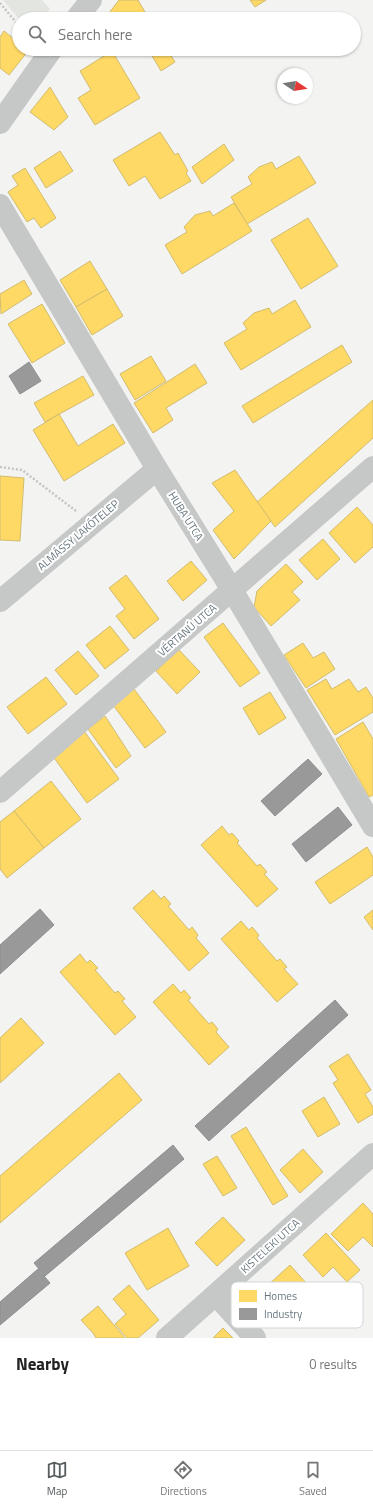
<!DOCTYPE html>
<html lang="en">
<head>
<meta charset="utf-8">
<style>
  body { margin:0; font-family:"Titillium Web",sans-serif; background:#f2f2f2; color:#222 }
  .compass { position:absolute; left:277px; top:68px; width:36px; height:36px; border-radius:50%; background:#fff; box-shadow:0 1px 3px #0004; rotate:102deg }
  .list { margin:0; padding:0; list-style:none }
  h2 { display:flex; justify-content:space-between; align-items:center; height:52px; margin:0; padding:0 16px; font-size:17px }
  h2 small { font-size:13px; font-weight:400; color:#767676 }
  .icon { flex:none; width:22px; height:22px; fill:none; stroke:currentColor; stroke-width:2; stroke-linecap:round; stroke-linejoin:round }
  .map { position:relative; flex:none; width:373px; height:1338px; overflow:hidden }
  .search { position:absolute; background:#fff; box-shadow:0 1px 3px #0004; left:12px; right:12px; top:12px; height:44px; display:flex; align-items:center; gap:10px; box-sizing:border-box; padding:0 14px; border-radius:22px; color:#767676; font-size:15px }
  .sheet { height:112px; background:#fff }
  nav { display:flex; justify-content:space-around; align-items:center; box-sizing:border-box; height:56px; border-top:1px solid #e0e0e0; background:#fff; font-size:11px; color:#767676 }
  nav a { display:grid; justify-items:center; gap:2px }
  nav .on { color:#575c5e }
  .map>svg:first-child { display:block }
  .green { fill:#e2e5e0 }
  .homes { fill:#ffd966; stroke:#d1bc6e }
  .industry { fill:#999; stroke:#8a8f91 }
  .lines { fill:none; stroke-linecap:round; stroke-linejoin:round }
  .path { stroke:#c4c5c6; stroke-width:2.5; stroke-dasharray:2 2; stroke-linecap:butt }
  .minor { stroke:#c6c8c8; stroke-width:22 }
  .labels { text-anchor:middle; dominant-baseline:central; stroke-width:4; stroke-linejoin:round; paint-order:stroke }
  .street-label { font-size:11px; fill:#67777f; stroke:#fff }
  .key { fill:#fff; stroke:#d1d6d9; stroke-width:1 }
  .key-label { font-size:11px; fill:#67777f }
</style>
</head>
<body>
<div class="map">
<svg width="373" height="1338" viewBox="0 0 373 1338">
  <rect width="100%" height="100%" fill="#f3f3f2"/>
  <polygon class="green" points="3,0 42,0 50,9 42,19 19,19"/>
  <g class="homes">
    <polygon points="119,0 138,0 149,19 108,19 106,17"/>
    <polygon points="250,0 266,0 255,7"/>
    <polygon points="4,31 19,43 19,49 26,49 28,51 9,75 0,68 0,37"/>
    <polygon points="148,49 167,49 175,62 161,71"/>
    <polygon points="112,51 140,98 95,125 78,98 91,90 80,71"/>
    <polygon points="50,87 68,117 54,130 30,112"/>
    <polygon points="160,132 175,155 178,153 188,171 186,173 191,181 160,199 145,176 129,186 113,160"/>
    <polygon points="224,144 234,160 202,184 192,167"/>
    <polygon points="60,151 73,171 46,188 34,168"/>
    <polygon points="299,156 316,183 247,224 231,197 252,184 248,177 259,167 272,162 276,169"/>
    <polygon points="25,168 56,218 41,228 34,218 27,222 8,192 18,185 12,176"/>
    <polygon points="234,203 252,231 182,274 165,245 187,232 184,227 195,215 210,211 213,216"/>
    <polygon points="308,218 338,266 301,289 271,240"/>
    <polygon points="90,261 107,289 76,307 60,280"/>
    <polygon points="24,280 32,294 1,314 0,294"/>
    <polygon points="107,289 123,316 92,335 76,307"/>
    <polygon points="295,300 311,327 241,370 224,343 247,329 243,323 254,313 269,308 272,314"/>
    <polygon points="42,304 65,343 32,363 8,324"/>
    <polygon points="342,345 352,362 253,423 242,406"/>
    <polygon points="151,356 166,381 135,400 120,374"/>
    <polygon points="195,364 207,383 166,408 173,420 153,433 134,403"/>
    <polygon points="83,376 94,395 45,422 34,403"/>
    <polygon points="373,400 373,438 275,527 257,502"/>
    <polygon points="59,414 78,446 113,424 125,443 64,481 33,430"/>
    <polygon points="235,470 271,521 234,559 213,530 234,511 212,483"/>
    <polygon points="0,476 24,478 20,541 0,540"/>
    <polygon points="357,507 373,525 373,547 355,563 329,533"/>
    <polygon points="323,539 340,559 317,580 299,560"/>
    <polygon points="191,561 207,580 183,601 167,581"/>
    <polygon points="286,564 303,582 292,592 300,600 271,626 254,607 257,591"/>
    <polygon points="126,575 159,619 134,639 116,616 125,609 109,588"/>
    <polygon points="223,623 260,673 240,687 204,637"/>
    <polygon points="110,626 129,650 105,669 86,645"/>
    <polygon points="303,643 313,658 324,652 335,669 306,688 284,655"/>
    <polygon points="179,650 200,672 177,694 156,671"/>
    <polygon points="78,651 99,676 76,695 55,670"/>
    <polygon points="46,677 67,704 28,734 7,707"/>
    <polygon points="326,679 332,689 349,679 358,692 366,687 373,698 373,712 335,735 307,690"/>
    <polygon points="134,689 166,732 145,748 113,705"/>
    <polygon points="270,692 286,718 259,735 243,708"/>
    <polygon points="105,716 131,756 116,768 88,729"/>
    <polygon points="363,722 373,739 373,795 369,797 336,739"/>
    <polygon points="84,731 119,779 87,803 52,755"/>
    <polygon points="51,781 81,819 44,848 14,811"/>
    <polygon points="14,811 44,848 7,878 0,869 0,822"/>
    <polygon points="222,826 229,835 232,833 239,841 237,843 257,866 260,864 267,872 264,874 278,889 257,907 201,845"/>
    <polygon points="367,847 373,857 373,875 330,904 315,882"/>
    <polygon points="153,890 161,899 164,896 171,904 168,906 189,930 192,927 198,935 196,938 209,953 189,971 133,908"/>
    <polygon points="373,910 373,930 364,917"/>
    <polygon points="241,921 249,930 252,927 259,935 257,938 277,961 280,959 287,967 284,969 298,984 277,1002 221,939"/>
    <polygon points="80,954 87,963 90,960 98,968 95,970 115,993 118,991 125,999 122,1001 136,1017 115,1035 60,972"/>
    <polygon points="173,984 181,993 184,990 191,998 188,1000 209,1024 212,1022 218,1029 216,1032 229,1047 209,1065 153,1002"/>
    <polygon points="21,1018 44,1043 0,1083 0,1038"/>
    <polygon points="348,1054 371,1090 365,1094 373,1107 373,1114 358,1123 333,1083 338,1080 329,1066"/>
    <polygon points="119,1073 142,1100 0,1223 0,1176"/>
    <polygon points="324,1097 340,1124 318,1137 302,1111"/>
    <polygon points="246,1127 288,1196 273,1205 231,1136"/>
    <polygon points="303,1149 323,1172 300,1193 280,1170"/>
    <polygon points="217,1156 237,1188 223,1196 203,1164"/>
    <polygon points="363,1203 373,1214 373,1247 363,1237 348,1251 331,1234"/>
    <polygon points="223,1217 245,1240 217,1266 195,1243"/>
    <polygon points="168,1228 189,1266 147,1290 125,1253"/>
    <polygon points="326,1233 360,1270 347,1282 333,1267 323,1277 303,1255"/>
    <polygon points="290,1265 317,1295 294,1315 267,1286"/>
    <polygon points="129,1285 159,1320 138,1338 127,1338 115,1324 126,1314 113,1299"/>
    <polygon points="98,1306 125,1338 96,1338 93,1333 81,1320"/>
    <polygon points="223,1328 233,1338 213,1338"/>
  </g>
  <g class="industry">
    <polygon points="29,362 41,381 20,394 9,376"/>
    <polygon points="308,759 322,774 275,816 261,801"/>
    <polygon points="338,807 352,825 306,862 292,844"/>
    <polygon points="40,909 54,925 0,974 0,945"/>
    <polygon points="335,1000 348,1015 209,1141 195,1126"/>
    <polygon points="173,1145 184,1159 45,1276 34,1263"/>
    <polygon points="38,1269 50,1283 0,1325 0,1302"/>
  </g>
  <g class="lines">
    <g class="path">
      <polyline points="0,3 19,26"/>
      <polyline points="0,467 22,470 76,511"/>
    </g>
    <g class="minor">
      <polyline points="76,19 91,0"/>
      <polyline points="0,123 52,49"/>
      <polyline points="0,205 157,469 232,590 373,826"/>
      <polyline points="0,601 157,469"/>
      <polyline points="0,792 373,467"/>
      <polyline points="216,1295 255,1338"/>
      <polyline points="167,1338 373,1154"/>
    </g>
  </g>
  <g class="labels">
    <g class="street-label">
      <text transform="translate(186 516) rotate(58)">HUBA UTCA</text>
      <text transform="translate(78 535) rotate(-40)">ALMÁSSY LAKÓTELEP</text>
      <text transform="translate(187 630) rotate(-41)">VÉRTANÚ UTCA</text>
      <text transform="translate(270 1246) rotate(-42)">KISTELEKI UTCA</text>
    </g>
  </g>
  <rect x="231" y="1282" width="132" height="46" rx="6" class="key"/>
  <rect x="239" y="1290" width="18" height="12" fill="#ffd966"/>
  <rect x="239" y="1308" width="18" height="12" fill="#999"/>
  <g class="key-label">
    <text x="264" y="1300">Homes</text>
    <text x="264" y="1318">Industry</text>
  </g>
</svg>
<svg class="compass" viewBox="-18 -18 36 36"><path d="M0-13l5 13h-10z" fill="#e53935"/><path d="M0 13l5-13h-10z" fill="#767676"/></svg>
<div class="search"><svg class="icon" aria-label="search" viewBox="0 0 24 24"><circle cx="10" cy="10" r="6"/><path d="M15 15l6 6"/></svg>Search here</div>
</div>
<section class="sheet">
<h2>Nearby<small>0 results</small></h2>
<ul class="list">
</ul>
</section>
<nav>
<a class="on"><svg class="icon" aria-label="map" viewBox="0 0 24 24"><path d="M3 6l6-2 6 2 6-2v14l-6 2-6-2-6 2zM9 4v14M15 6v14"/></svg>Map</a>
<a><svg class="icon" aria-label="directions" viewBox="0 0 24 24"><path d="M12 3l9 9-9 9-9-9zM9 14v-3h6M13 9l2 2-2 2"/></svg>Directions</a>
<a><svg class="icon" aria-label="saved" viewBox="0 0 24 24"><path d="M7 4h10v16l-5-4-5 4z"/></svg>Saved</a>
</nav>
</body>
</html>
